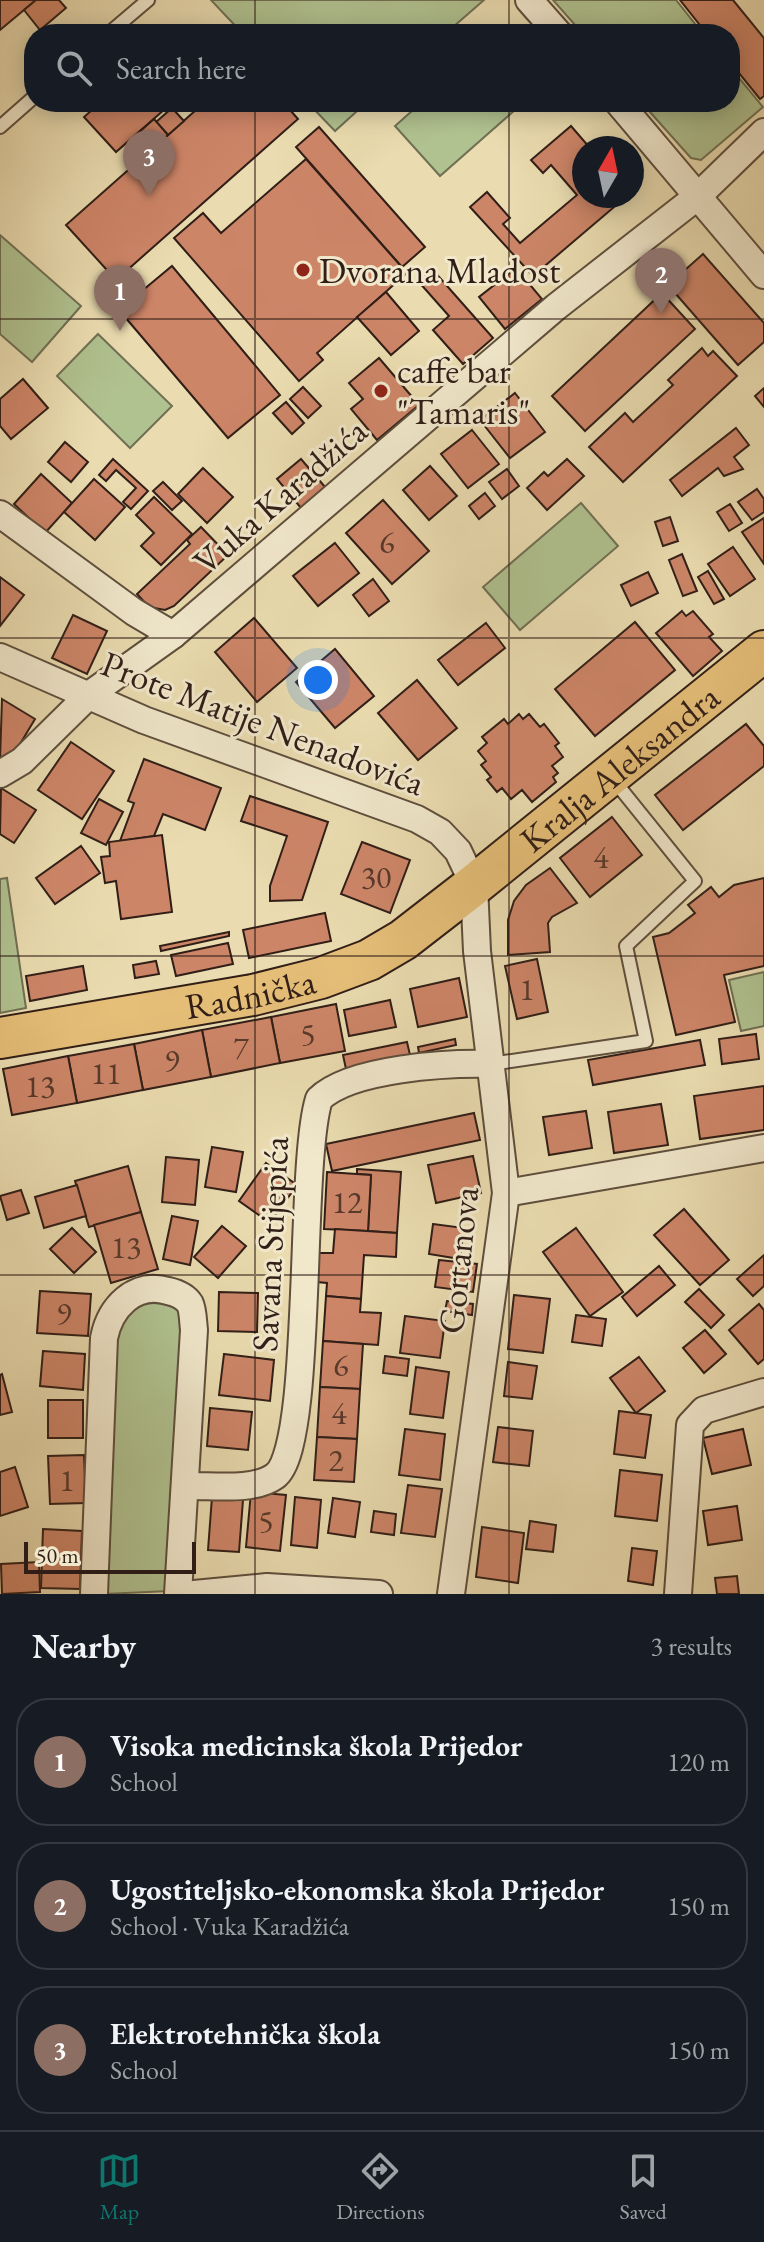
<!DOCTYPE html>
<html lang="en">
<head>
<meta charset="utf-8">
<style>
  body { margin:0; font-family:"EB Garamond",serif; background:#20242c; color:#f1f3f6 }
  .compass { position:absolute; left:572px; top:136px; width:72px; height:72px; border-radius:50%; background:#171b24; box-shadow:0 4px 20px #0003; rotate:9deg }
  .scale { position:absolute; left:24px; bottom:20px; width:172px; box-sizing:border-box; padding-left:8px; border:4px solid #301e17; border-top:0; font-size:22px; line-height:28px; white-space:nowrap; color:#301e17; -webkit-text-stroke:6px #f1e8cc; paint-order:stroke }
  .you { position:absolute; left:318px; top:680px; width:28px; height:28px; margin:-20px; border:6px solid #fff; border-radius:50%; background:#1a73e8; box-shadow:0 0 0 12px #1a73e833 }
  .badge { display:grid; place-items:center; width:52px; height:52px; border-radius:50%; background:#0f766e; color:#fff; font-size:26px; font-weight:700 }
  .pin { position:absolute; translate:-50% -66px; filter:drop-shadow(0 2px 4px #0008) }
  .pin::after { content:''; position:absolute; top:42px; width:28px; height:24px; background:inherit; clip-path:polygon(0 0,100% 0,50% 100%) }
  .list { margin:0; padding:0; list-style:none }
  h2 { display:flex; justify-content:space-between; align-items:center; height:104px; margin:0; padding:0 32px; font-size:34px }
  h2 small { font-size:26px; font-weight:400; color:#9ea1a6 }
  .list li { display:grid; grid-template-columns:52px 1fr auto; gap:24px; align-items:center; box-sizing:border-box; height:128px; margin:0 16px 16px; padding:0 16px; border:2px solid #363941; border-radius:32px }
  .list b { display:block; font-size:30px; white-space:nowrap }
  .list p { margin:0; font-size:26px; white-space:nowrap; color:#9ea1a6 }
  .list em { font-size:26px; font-style:normal; color:#9ea1a6 }
  .icon { flex:none; width:44px; height:44px; fill:none; stroke:currentColor; stroke-width:2; stroke-linecap:round; stroke-linejoin:round }
  .map { position:relative; flex:none; width:764px; height:1594px; overflow:hidden }
  .search { position:absolute; background:#171b24; box-shadow:0 4px 20px #0003; left:24px; right:24px; top:24px; height:88px; display:flex; align-items:center; gap:20px; box-sizing:border-box; padding:0 28px; border-radius:32px; color:#9ea1a6; font-size:30px }
  .sheet { height:536px; background:#171b24 }
  nav { display:flex; justify-content:space-around; align-items:center; box-sizing:border-box; height:112px; border-top:2px solid #363941; background:#171b24; font-size:22px; color:#9ea1a6 }
  nav a { display:grid; justify-items:center; gap:4px }
  nav .on { color:#0f766e }
  .map>svg:first-child { display:block }
  .green { fill:#b0c290; stroke:#707054; stroke-width:2 }
  .building { fill:#cd8568; stroke:#301e17; stroke-width:2 }
  .lines { fill:none; stroke-linecap:round; stroke-linejoin:round }
  .lane-casing { stroke:#5e4e3d; stroke-width:16 }
  .street-casing { stroke:#5e4e3d; stroke-width:30 }
  .primary-casing { stroke:#301e17; stroke-width:44 }
  .lane { stroke:#f1e8cc; stroke-width:12 }
  .street { stroke:#f1e8cc; stroke-width:26 }
  .primary { stroke:#e5be78; stroke-width:40 }
  .grid { fill:none; stroke:#301e17; stroke-width:2; stroke-opacity:0.55 }
  .poi-dot { fill:#8f2418; stroke:#f1e8cc; stroke-width:3 }
  .labels { text-anchor:middle; dominant-baseline:central; stroke-width:6; stroke-linejoin:round; paint-order:stroke }
  .number-label { font-size:32px; fill:#57382b }
  .poi-label { font-size:36px; fill:#301e17; stroke:#f1e8cc; text-anchor:start }
  .street-label { font-size:36px; fill:#301e17; stroke:#f1e8cc }
</style>
</head>
<body>
<div class="map">
<svg width="764" height="1594" viewBox="0 0 764 1594">
  <rect width="100%" height="100%" fill="#eadcb0"/>
  <filter id="stains"><feTurbulence type="fractalNoise" baseFrequency=".0025" numOctaves="4"/><feColorMatrix values="0 0 0 0 .2 0 0 0 0 .09 0 0 0 0 .02 0 0 0 .5 -.17"/></filter>
  <radialGradient id="worn" r=".72"><stop offset=".6" stop-color="#630" stop-opacity="0"/><stop offset="1" stop-color="#630" stop-opacity=".3"/></radialGradient>
  <g class="green">
    <polygon points="211,0 484,0 445,34 243,34"/>
    <polygon points="553,0 676,0 703,34 583,34"/>
    <polygon points="730,67 763,107 701,160 691,158 641,102 730,102"/>
    <polygon points="307,102 367,102 335,131"/>
    <polygon points="422,102 524,102 440,176 395,126"/>
    <polygon points="0,235 81,306 32,362 0,334"/>
    <polygon points="98,334 172,406 130,448 57,376"/>
    <polygon points="581,503 618,546 520,630 483,587"/>
    <polygon points="7,878 26,1008 0,1013 0,879"/>
    <polygon points="764,972 764,1026 741,1031 729,980"/>
    <polygon points="142,1297 184,1308 169,1591 104,1594 113,1328"/>
  </g>
  <g class="building">
    <polygon points="0,0 36,0 0,30"/>
    <polygon points="36,0 59,0 66,8 40,30 24,10"/>
    <polygon points="680,0 733,0 764,38 764,96 760,99 730,62 730,34 707,34"/>
    <polygon points="101,102 158,102 165,109 116,152 84,117"/>
    <polygon points="205,102 283,102 298,119 116,280 66,225"/>
    <polygon points="172,108 184,121 168,135 156,122"/>
    <polygon points="154,119 168,135 142,158 128,142"/>
    <polygon points="571,126 590,148 584,148 584,196 627,196 533,276 470,207 487,192 510,218 503,224 520,243 577,195 551,165 543,173 531,160"/>
    <polygon points="319,127 425,247 402,267 296,147"/>
    <polygon points="306,159 407,273 317,353 323,360 299,381 174,238 203,213 221,233"/>
    <polygon points="703,254 764,323 764,342 738,365 668,285"/>
    <polygon points="172,266 280,395 228,438 119,310"/>
    <polygon points="516,268 542,299 505,329 479,297"/>
    <polygon points="432,269 493,338 463,364 433,330 449,316 418,281"/>
    <polygon points="386,292 419,331 391,355 357,317"/>
    <polygon points="662,293 695,329 585,431 552,396"/>
    <polygon points="702,348 708,356 713,351 737,376 623,482 589,447 625,413 633,422 673,385 668,380"/>
    <polygon points="379,358 419,405 377,440 351,409 363,399 349,383"/>
    <polygon points="23,379 48,408 11,439 0,426 0,399"/>
    <polygon points="303,387 321,406 308,418 290,399"/>
    <polygon points="764,388 764,407 755,396"/>
    <polygon points="515,393 545,432 510,458 480,420"/>
    <polygon points="286,402 304,423 292,434 273,413"/>
    <polygon points="736,428 749,445 734,457 743,469 724,476 718,468 682,496 670,480"/>
    <polygon points="472,430 499,464 468,488 441,454"/>
    <polygon points="65,442 88,462 71,482 48,462"/>
    <polygon points="113,459 148,491 131,509 123,502 136,488 116,470 106,481 99,475"/>
    <polygon points="301,459 325,487 301,508 277,479"/>
    <polygon points="567,459 584,476 547,510 527,488 544,472 548,476"/>
    <polygon points="430,466 457,496 429,520 403,490"/>
    <polygon points="203,468 233,497 207,523 178,494"/>
    <polygon points="507,469 519,486 502,499 489,482"/>
    <polygon points="41,474 72,503 45,533 14,504"/>
    <polygon points="94,479 125,507 95,540 64,512"/>
    <polygon points="163,482 182,501 172,510 153,491"/>
    <polygon points="757,489 764,499 764,512 752,520 738,502"/>
    <polygon points="485,493 495,506 479,519 469,506"/>
    <polygon points="154,497 192,534 161,565 141,546 154,533 136,515"/>
    <polygon points="383,500 429,551 392,584 346,533"/>
    <polygon points="730,504 742,523 729,531 717,512"/>
    <polygon points="670,517 678,541 663,546 655,522"/>
    <polygon points="764,518 764,564 742,532"/>
    <polygon points="201,527 228,555 174,606 165,610 149,607 137,594 190,544 187,540"/>
    <polygon points="335,543 359,573 318,606 293,576"/>
    <polygon points="733,547 755,579 730,596 708,564"/>
    <polygon points="682,554 697,591 683,596 669,560"/>
    <polygon points="708,571 724,599 714,604 698,577"/>
    <polygon points="648,572 658,593 631,606 621,585"/>
    <polygon points="0,577 24,595 0,626"/>
    <polygon points="373,579 389,601 369,616 353,595"/>
    <polygon points="682,611 686,616 693,611 713,634 709,637 722,651 693,676 656,633"/>
    <polygon points="73,615 107,631 87,674 52,658"/>
    <polygon points="254,618 297,668 257,702 215,652"/>
    <polygon points="635,622 675,670 595,736 555,689"/>
    <polygon points="486,623 505,648 458,685 438,660"/>
    <polygon points="335,649 374,696 335,728 296,682"/>
    <polygon points="417,680 457,728 418,760 378,713"/>
    <polygon points="2,699 35,719 14,754 0,760"/>
    <polygon points="519,714 523,719 529,714 540,727 544,724 559,743 555,746 563,757 552,766 558,773 553,777 556,782 532,802 522,790 511,799 502,788 497,792 487,780 491,777 481,765 486,761 478,751 487,743 482,737 504,719 508,724"/>
    <polygon points="746,724 764,746 764,766 683,830 655,795"/>
    <polygon points="71,742 114,771 82,819 38,790"/>
    <polygon points="144,759 221,788 205,830 163,814 154,836 120,841 134,803 128,801"/>
    <polygon points="1,788 36,810 14,843 0,834"/>
    <polygon points="250,796 328,822 302,900 270,901 270,886 287,836 241,821"/>
    <polygon points="99,799 123,812 106,845 81,833"/>
    <polygon points="612,817 642,855 590,897 560,858"/>
    <polygon points="162,835 172,912 121,919 116,881 105,883 101,857 110,856 109,842"/>
    <polygon points="362,842 410,860 390,913 341,894"/>
    <polygon points="81,846 100,873 55,904 36,878"/>
    <polygon points="550,868 577,903 552,917 548,923 550,952 508,955 508,920 514,901 526,885"/>
    <polygon points="764,878 764,966 724,975 735,1022 676,1035 653,937 669,933 695,913 688,905 711,887 719,897 734,885"/>
    <polygon points="325,913 331,941 249,958 243,930"/>
    <polygon points="229,932 229,936 161,951 160,946"/>
    <polygon points="228,943 233,964 176,976 171,955"/>
    <polygon points="537,959 548,1012 517,1019 505,966"/>
    <polygon points="156,961 159,974 135,978 133,965"/>
    <polygon points="83,966 87,990 30,1001 26,976"/>
    <polygon points="459,978 467,1017 418,1027 410,989"/>
    <polygon points="390,1000 396,1027 349,1036 344,1010"/>
    <polygon points="336,1004 345,1051 280,1063 271,1017"/>
    <polygon points="271,1017 280,1063 211,1077 202,1030"/>
    <polygon points="202,1030 211,1077 143,1090 134,1044"/>
    <polygon points="756,1034 759,1059 722,1064 719,1039"/>
    <polygon points="455,1039 456,1045 419,1053 418,1047"/>
    <polygon points="700,1040 705,1065 593,1085 588,1060"/>
    <polygon points="407,1042 410,1055 346,1069 343,1055"/>
    <polygon points="134,1044 143,1090 77,1103 68,1056"/>
    <polygon points="68,1056 77,1103 12,1115 3,1069"/>
    <polygon points="764,1086 764,1130 700,1139 694,1096"/>
    <polygon points="661,1104 668,1145 614,1153 608,1112"/>
    <polygon points="586,1111 592,1148 549,1155 543,1117"/>
    <polygon points="474,1113 480,1140 332,1171 326,1144"/>
    <polygon points="212,1147 243,1152 236,1192 205,1187"/>
    <polygon points="473,1156 481,1193 436,1203 428,1165"/>
    <polygon points="166,1157 199,1160 195,1205 162,1202"/>
    <polygon points="266,1163 297,1185 270,1223 239,1201"/>
    <polygon points="128,1166 141,1212 89,1227 75,1181"/>
    <polygon points="357,1169 401,1172 397,1233 368,1231 371,1175 357,1174"/>
    <polygon points="327,1172 371,1175 368,1231 324,1229"/>
    <polygon points="77,1185 86,1216 44,1228 35,1197"/>
    <polygon points="21,1190 29,1213 7,1220 0,1196"/>
    <polygon points="684,1209 729,1260 700,1285 654,1235"/>
    <polygon points="141,1212 158,1269 111,1283 94,1225"/>
    <polygon points="172,1216 198,1221 190,1265 163,1259"/>
    <polygon points="433,1224 464,1228 460,1259 429,1254"/>
    <polygon points="222,1226 246,1246 218,1278 194,1257"/>
    <polygon points="72,1228 96,1252 74,1273 50,1249"/>
    <polygon points="576,1228 623,1292 590,1316 543,1252"/>
    <polygon points="335,1229 397,1233 396,1257 364,1255 361,1299 326,1296 327,1283 317,1282 319,1253 333,1253"/>
    <polygon points="764,1255 764,1286 753,1296 737,1279"/>
    <polygon points="439,1260 477,1264 473,1292 435,1287"/>
    <polygon points="659,1266 675,1285 637,1316 622,1297"/>
    <polygon points="699,1289 724,1315 711,1328 685,1302"/>
    <polygon points="40,1291 91,1294 88,1336 37,1333"/>
    <polygon points="219,1292 258,1293 257,1332 218,1331"/>
    <polygon points="514,1295 550,1299 543,1353 508,1349"/>
    <polygon points="326,1296 361,1299 360,1312 381,1313 378,1345 323,1341"/>
    <polygon points="447,1301 473,1304 472,1315 445,1311"/>
    <polygon points="759,1304 764,1310 764,1359 758,1364 729,1330"/>
    <polygon points="576,1315 606,1319 602,1346 572,1342"/>
    <polygon points="405,1316 445,1321 440,1358 400,1353"/>
    <polygon points="705,1330 726,1354 704,1373 683,1348"/>
    <polygon points="323,1341 363,1344 360,1389 320,1387"/>
    <polygon points="43,1351 85,1354 83,1390 40,1386"/>
    <polygon points="224,1354 274,1360 270,1401 219,1395"/>
    <polygon points="385,1356 409,1359 407,1376 383,1373"/>
    <polygon points="639,1357 665,1391 636,1413 610,1378"/>
    <polygon points="508,1362 537,1366 532,1399 504,1396"/>
    <polygon points="416,1367 449,1372 443,1418 410,1414"/>
    <polygon points="2,1374 12,1412 0,1415 0,1375"/>
    <polygon points="320,1387 360,1389 357,1439 317,1437"/>
    <rect x="48" y="1400" width="35" height="38"/>
    <polygon points="210,1408 252,1412 248,1450 207,1446"/>
    <polygon points="619,1411 651,1415 645,1458 614,1454"/>
    <polygon points="498,1427 533,1431 529,1466 493,1462"/>
    <polygon points="405,1429 445,1434 440,1480 399,1475"/>
    <polygon points="743,1429 751,1465 712,1474 703,1438"/>
    <polygon points="317,1437 357,1439 354,1482 314,1480"/>
    <polygon points="84,1455 86,1503 50,1504 48,1456"/>
    <polygon points="15,1467 28,1507 0,1516 0,1472"/>
    <polygon points="620,1470 662,1475 657,1521 615,1516"/>
    <polygon points="408,1485 442,1489 435,1537 401,1533"/>
    <polygon points="251,1492 286,1495 280,1551 246,1547"/>
    <polygon points="212,1497 243,1500 239,1552 208,1550"/>
    <polygon points="295,1497 321,1500 317,1548 291,1545"/>
    <polygon points="333,1498 360,1502 355,1537 328,1533"/>
    <polygon points="737,1506 742,1540 708,1545 703,1511"/>
    <polygon points="374,1511 396,1514 394,1535 371,1532"/>
    <polygon points="530,1521 556,1525 553,1552 526,1549"/>
    <polygon points="482,1527 524,1533 518,1583 476,1577"/>
    <polygon points="43,1529 82,1531 80,1589 41,1588"/>
    <polygon points="632,1548 657,1551 653,1585 628,1581"/>
    <polygon points="39,1562 40,1592 2,1594 1,1564"/>
    <polygon points="737,1576 739,1594 717,1594 715,1578"/>
  </g>
  <g class="lines">
    <g class="lane-casing">
      <g id="lane">
        <polyline points="108,34 148,0"/>
        <polyline points="0,127 34,97"/>
        <polyline points="491,1064 646,1041 626,946 695,881 612,778"/>
      </g>
    </g>
    <g class="street-casing">
      <g id="street">
        <polyline points="529,0 559,34"/>
        <polyline points="618,102 764,275"/>
        <polyline points="0,514 134,612 173,635"/>
        <polyline points="0,657 144,720 417,819 440,832 458,851 474,885 477,951 506,1193 451,1594"/>
        <polyline points="0,774 22,761 89,695 173,635 556,307 698,196 764,132"/>
        <polyline points="506,1193 764,1148"/>
        <path d="M185 1486C210 1485 253 1492 275 1476 314 1447 298 1166 319 1099 351 1068 447 1063 491 1064"/>
        <path d="M94 1594 104 1338C110 1308 134 1281 168 1291 177 1293 185 1296 190 1304 193 1310 193 1322 194 1330L178 1594"/>
        <polyline points="194,1594 267,1587 379,1594"/>
        <polyline points="678,1594 690,1425 704,1410 764,1392"/>
      </g>
    </g>
    <g class="primary-casing">
      <g id="primary">
        <path id="s1" d="M0 1038 253 995 321 978 369 960 403 940 474 885 764 651"/>
      </g>
    </g>
    <use href="#lane" class="lane"/>
    <use href="#street" class="street"/>
    <use href="#primary" class="primary"/>
  </g>
  <path class="grid" d="M255 0V34M509 0V34M255 102V1594M509 102V1594M0 319H764M0 638H764M0 956H764M0 1275H764"/>
  <g class="poi-dot">
    <circle cx="303" cy="270" r="8"/>
    <circle cx="381" cy="391" r="8"/>
  </g>
  <g class="labels">
    <g class="number-label">
      <text x="387" y="542">6</text>
      <text x="601" y="857">4</text>
      <text x="376" y="877">30</text>
      <text x="527" y="989">1</text>
      <text x="308" y="1034">5</text>
      <text x="241" y="1047">7</text>
      <text x="172" y="1060">9</text>
      <text x="106" y="1073">11</text>
      <text x="40" y="1086">13</text>
      <text x="347" y="1202">12</text>
      <text x="126" y="1247">13</text>
      <text x="64" y="1313">9</text>
      <text x="341" y="1365">6</text>
      <text x="339" y="1413">4</text>
      <text x="336" y="1460">2</text>
      <text x="67" y="1480">1</text>
      <text x="266" y="1521">5</text>
    </g>
    <g class="poi-label">
      <text x="319" y="270">Dvorana Mladost</text>
      <text x="397" y="370">caffe bar<tspan x="397" dy="41">"Tamaris"</tspan></text>
    </g>
    <g class="street-label">
      <text transform="translate(280 496) rotate(-41)">Vuka Karadžića</text>
      <text transform="translate(263 723) rotate(21)">Prote Matije Nenadovića</text>
      <text stroke="none"><textPath href="#s1" startOffset="694">Kralja Aleksandra</textPath></text>
      <text stroke="none"><textPath href="#s1" startOffset="254">Radnička</textPath></text>
      <text transform="translate(270 1244) rotate(-87)">Savana Stijepića</text>
      <text transform="translate(458 1260) rotate(-84)">Gortanova</text>
    </g>
  </g>
  <rect width="100%" height="100%" filter="url(#stains)"/>
  <rect width="100%" height="100%" fill="url(#worn)"/>
</svg>
<svg class="compass" viewBox="-18 -18 36 36"><path d="M0-13l5 13h-10z" fill="#e53935"/><path d="M0 13l5-13h-10z" fill="#9ea1a6"/></svg>
<div class="scale">50 m</div>
<div class="you"></div>
<div class="pin badge" style="left:120px;top:331px;background:#8d6e63">1</div>
<div class="pin badge" style="left:661px;top:314px;background:#8d6e63">2</div>
<div class="pin badge" style="left:149px;top:196px;background:#8d6e63">3</div>
<div class="search"><svg class="icon" aria-label="search" viewBox="0 0 24 24"><circle cx="10" cy="10" r="6"/><path d="M15 15l6 6"/></svg>Search here</div>
</div>
<section class="sheet">
<h2>Nearby<small>3 results</small></h2>
<ul class="list">
<li><span class="badge" style="background:#8d6e63">1</span><div><b>Visoka medicinska škola Prijedor</b><p>School</p></div><em>120 m</em></li>
<li><span class="badge" style="background:#8d6e63">2</span><div><b>Ugostiteljsko-ekonomska škola Prijedor</b><p>School · Vuka Karadžića</p></div><em>150 m</em></li>
<li><span class="badge" style="background:#8d6e63">3</span><div><b>Elektrotehnička škola</b><p>School</p></div><em>150 m</em></li>
</ul>
</section>
<nav>
<a class="on"><svg class="icon" aria-label="map" viewBox="0 0 24 24"><path d="M3 6l6-2 6 2 6-2v14l-6 2-6-2-6 2zM9 4v14M15 6v14"/></svg>Map</a>
<a><svg class="icon" aria-label="directions" viewBox="0 0 24 24"><path d="M12 3l9 9-9 9-9-9zM9 14v-3h6M13 9l2 2-2 2"/></svg>Directions</a>
<a><svg class="icon" aria-label="saved" viewBox="0 0 24 24"><path d="M7 4h10v16l-5-4-5 4z"/></svg>Saved</a>
</nav>
</body>
</html>
